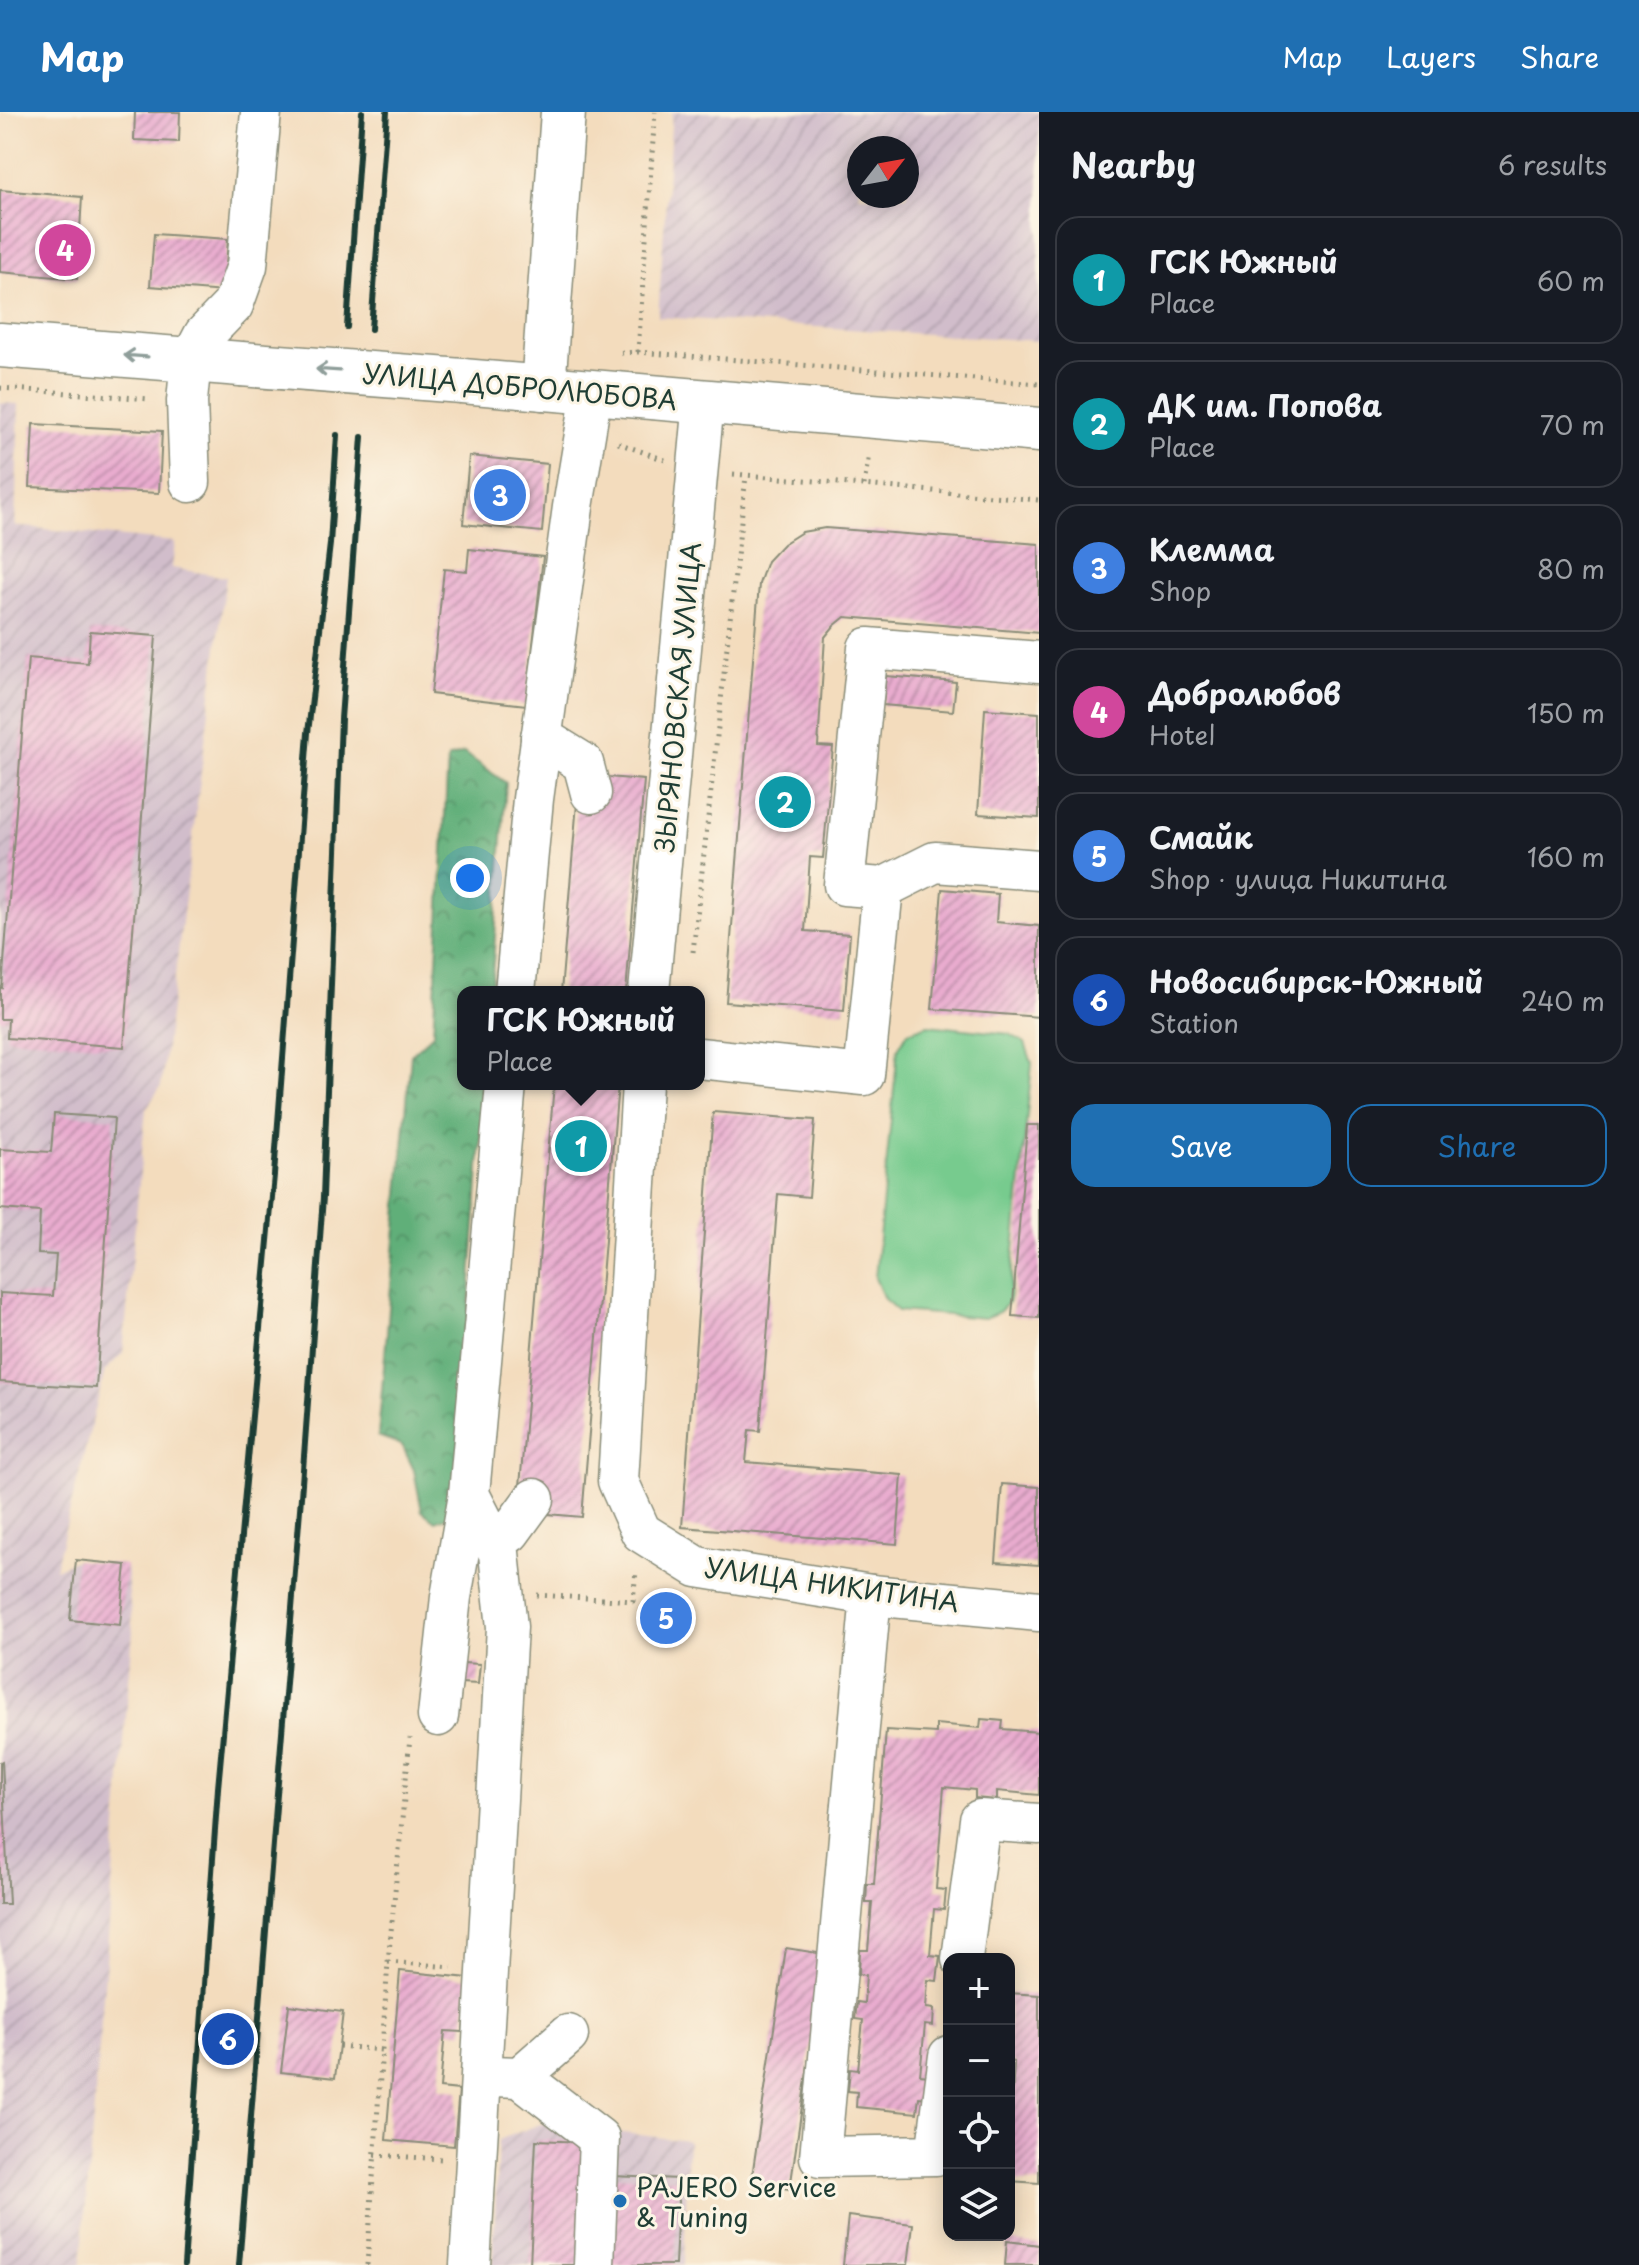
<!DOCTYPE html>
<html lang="en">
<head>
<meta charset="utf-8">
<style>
  body { margin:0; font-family:"Playpen Sans",sans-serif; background:#242831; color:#f1f3f6 }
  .controls { position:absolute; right:24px; bottom:24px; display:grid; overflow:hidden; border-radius:16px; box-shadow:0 4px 20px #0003 }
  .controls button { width:72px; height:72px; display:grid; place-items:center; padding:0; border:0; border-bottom:2px solid #363941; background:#171b24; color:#f1f3f6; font:40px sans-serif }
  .compass { position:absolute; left:847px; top:24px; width:72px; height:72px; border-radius:50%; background:#171b24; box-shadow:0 4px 20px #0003; rotate:59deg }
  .you { position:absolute; left:470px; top:766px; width:28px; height:28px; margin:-20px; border:6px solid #fff; border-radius:50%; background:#1a73e8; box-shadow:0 0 0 12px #1a73e833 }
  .badge { display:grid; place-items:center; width:52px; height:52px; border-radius:50%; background:#1f6fb2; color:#fff; font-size:26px; font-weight:700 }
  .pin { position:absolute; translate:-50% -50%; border:4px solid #fff; box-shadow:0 2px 8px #0006 }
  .popup { position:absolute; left:457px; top:874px; width:248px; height:104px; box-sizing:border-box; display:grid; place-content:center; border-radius:16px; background:#171b24; filter:drop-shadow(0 2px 6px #0005); font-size:26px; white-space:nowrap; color:#9ea1a6 }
  .popup b { font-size:30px; color:#f1f3f6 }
  .popup::after { content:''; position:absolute; left:50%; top:100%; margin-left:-16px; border:16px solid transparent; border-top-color:#171b24 }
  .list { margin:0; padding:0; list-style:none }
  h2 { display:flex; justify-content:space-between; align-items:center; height:104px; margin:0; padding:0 32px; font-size:34px }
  h2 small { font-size:26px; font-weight:400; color:#9ea1a6 }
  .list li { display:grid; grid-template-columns:52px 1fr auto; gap:24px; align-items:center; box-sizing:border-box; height:128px; margin:0 16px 16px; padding:0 16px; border:2px solid #363941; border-radius:24px }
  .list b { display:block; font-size:30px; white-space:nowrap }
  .list p { margin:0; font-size:26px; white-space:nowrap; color:#9ea1a6 }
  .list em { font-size:26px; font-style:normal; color:#9ea1a6 }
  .actions { display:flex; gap:16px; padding:24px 32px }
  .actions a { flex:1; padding:18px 0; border:2px solid #1f6fb2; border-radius:24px; text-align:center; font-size:28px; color:#1f6fb2 }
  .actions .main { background:#1f6fb2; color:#fff }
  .icon { flex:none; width:44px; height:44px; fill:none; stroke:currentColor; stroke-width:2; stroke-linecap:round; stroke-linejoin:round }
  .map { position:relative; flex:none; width:1039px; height:2153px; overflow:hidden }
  header { display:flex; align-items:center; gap:48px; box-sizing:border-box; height:112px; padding:0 40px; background:#1f6fb2; color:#fff }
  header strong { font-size:38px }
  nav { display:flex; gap:44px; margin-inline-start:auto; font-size:28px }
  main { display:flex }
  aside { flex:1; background:#171b24 }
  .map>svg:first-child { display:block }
  .industrial { fill:url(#industrial-furrows); fill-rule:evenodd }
  .grass { fill:#77cb8e; stroke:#4b8461; stroke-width:2 }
  .forest { fill:url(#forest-crowns); stroke:#407656; stroke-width:2 }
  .building { fill:url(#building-hatch) }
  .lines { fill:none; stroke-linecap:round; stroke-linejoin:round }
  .minor-casing { stroke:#898c78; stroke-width:43 }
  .major-casing { stroke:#898c78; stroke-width:47 }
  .path { stroke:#898c78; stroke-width:5; stroke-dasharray:2 6; stroke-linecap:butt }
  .minor { stroke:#fff; stroke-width:40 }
  .major { stroke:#fff; stroke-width:44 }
  .rail { stroke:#1f3d34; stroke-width:6 }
  .major-bridge-casing { stroke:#898c78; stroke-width:47; stroke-linecap:butt }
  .major-bridge { stroke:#fff; stroke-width:44 }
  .oneway { stroke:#8f9e9a }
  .poi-dot { fill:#1f6fb2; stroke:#fcf5e5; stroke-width:3 }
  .labels { text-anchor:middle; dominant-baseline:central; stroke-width:6; stroke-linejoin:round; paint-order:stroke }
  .street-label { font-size:26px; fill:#1f3d34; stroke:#fcf5e5 }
  .poi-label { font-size:26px; fill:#1f3d34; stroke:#fcf5e5; text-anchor:start }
</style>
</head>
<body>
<header>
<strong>Map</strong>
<nav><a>Map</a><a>Layers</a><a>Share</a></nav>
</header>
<main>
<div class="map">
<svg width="1039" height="2153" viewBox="0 0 1039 2153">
  <defs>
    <pattern id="industrial-furrows" width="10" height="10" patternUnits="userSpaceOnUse" patternTransform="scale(2)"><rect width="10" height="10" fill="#d1bdcb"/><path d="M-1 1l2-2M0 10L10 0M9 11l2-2" fill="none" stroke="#b3a3af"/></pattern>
    <pattern id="forest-crowns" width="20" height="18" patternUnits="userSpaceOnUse" patternTransform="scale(2)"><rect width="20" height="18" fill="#61af79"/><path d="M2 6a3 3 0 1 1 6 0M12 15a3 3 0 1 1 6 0" fill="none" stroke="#4f9064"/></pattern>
    <pattern id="building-hatch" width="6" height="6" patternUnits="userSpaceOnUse" patternTransform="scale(2)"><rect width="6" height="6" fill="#e9accf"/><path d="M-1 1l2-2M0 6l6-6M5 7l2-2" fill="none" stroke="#bc8da9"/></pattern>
  </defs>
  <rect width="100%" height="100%" fill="#fcf5e5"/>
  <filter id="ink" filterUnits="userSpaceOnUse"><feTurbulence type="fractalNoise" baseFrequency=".0125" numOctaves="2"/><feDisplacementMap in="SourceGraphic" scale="16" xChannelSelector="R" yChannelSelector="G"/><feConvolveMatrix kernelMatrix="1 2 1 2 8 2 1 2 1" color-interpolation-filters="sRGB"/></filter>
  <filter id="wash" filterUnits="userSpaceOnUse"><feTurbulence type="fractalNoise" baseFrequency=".006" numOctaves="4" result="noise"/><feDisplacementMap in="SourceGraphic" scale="32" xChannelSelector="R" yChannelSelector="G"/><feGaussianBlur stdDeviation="1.8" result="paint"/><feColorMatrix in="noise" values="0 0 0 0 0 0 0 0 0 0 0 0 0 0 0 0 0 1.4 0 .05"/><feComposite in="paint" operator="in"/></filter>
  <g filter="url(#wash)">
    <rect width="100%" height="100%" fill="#f3dcbd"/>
    <g class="industrial">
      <path d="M672 0H1039V229L658 205ZM907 36V84H859V36Z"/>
      <polygon points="0,291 19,292 15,414 175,430 172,456 226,465 161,974 146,997 123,1241 105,1259 55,1457 76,1448 126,1453 133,1520 81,2153 0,2153"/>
      <polygon points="543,2011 688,2029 684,2153 493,2153 498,2028"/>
    </g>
    <polygon class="grass" points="928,913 1009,922 1025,931 1032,951 1009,1190 999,1200 985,1206 898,1199 884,1187 875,1166 898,937 908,920"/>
    <polygon class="forest" points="464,641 506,671 491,880 463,880 463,972 485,972 456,1381 452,1403 435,1409 422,1399 414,1358 402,1333 378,1324 411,943 433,922 448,646"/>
    <g id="blocks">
      <g class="building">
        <polygon points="135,0 180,0 179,30 134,28"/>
        <polygon points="0,78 82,85 77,167 0,160"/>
        <polygon points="154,122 228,127 224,180 150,174"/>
        <polygon points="33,312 162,319 159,381 30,375"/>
        <polygon points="469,344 548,352 542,420 463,412"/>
        <polygon points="825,416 1039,432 1039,521 845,505 834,514 825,525 818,634 833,635 823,746 810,745 805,819 850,822 844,899 726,890 759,472 767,449 783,432 802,420"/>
        <polygon points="469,437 543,445 526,593 431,582 444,457 467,459"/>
        <polygon points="90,519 156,524 124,935 7,926 8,907 0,907 0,875 2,876 28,546 88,551"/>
        <polygon points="886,564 956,570 953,599 883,593"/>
        <polygon points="985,597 1039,601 1039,706 978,702"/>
        <polygon points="607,665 644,668 626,880 561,880 578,679"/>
        <polygon points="942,777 998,782 996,810 1039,814 1039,905 932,897"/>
        <polygon points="554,972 618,972 582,1405 548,1402 550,1388 519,1386"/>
        <polygon points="713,1000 815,1008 809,1085 778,1082 760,1319 749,1318 746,1350 902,1363 897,1432 682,1415"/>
        <polygon points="54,1002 114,1006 96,1276 0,1270 0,1181 53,1184 56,1143 38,1142 40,1100 0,1097 0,1037 51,1040"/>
        <polygon points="1027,1013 1039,1013 1039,1206 1012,1204"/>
        <polygon points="1002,1372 1039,1375 1039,1453 996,1450"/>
        <polygon points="76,1448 126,1453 120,1513 70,1508"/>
        <polygon points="657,1497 675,1497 674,1515 657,1514"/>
        <polygon points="462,1551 480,1552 478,1572 461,1571"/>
        <polygon points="981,1607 1003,1609 1002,1617 1039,1620 1039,1683 997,1679 997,1688 975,1686 975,1678 944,1675 936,1777 946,1778 944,1798 934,1797 930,1843 940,1844 937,1869 928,1868 926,1896 934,1897 933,1914 925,1913 920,1963 929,1964 928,1986 919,1985 917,2001 856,1995 857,1980 848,1979 850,1957 858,1958 863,1908 855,1907 857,1890 864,1891 866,1863 859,1862 860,1838 868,1838 872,1791 866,1791 867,1772 874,1772 886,1618 936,1621 936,1612 980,1616"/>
        <polygon points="2,1649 9,1792 0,1792 0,1650"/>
        <polygon points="786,1836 824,1842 790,2077 751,2071"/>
        <polygon points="400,1859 468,1866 463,1920 445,1919 440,1976 459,1978 454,2034 386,2028"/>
        <polygon points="1009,1881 1039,1883 1039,2071 1009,2069 1009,2001 1011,2001 1014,1950 1009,1949"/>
        <polygon points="289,1893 343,1900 335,1966 281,1960"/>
        <polygon points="536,2028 584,2030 579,2153 530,2153"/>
        <polygon points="613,2064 679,2067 675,2153 609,2153"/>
        <polygon points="848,2104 913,2112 908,2153 843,2153"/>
        <polygon points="1007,2129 1039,2133 1039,2153 1005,2153"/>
      </g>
    </g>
  </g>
  <g filter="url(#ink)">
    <use href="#blocks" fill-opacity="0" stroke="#898c78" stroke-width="2"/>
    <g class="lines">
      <g class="minor-casing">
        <g id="minor">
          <polyline points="190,370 187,289 191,248 204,223 233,193 247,154 261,0"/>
          <polyline points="541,625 583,651 591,681"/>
          <polyline points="883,776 935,750 1039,758"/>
          <polyline points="515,880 533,687 573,395 592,280"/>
          <polyline points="649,880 704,289"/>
          <polyline points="699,946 864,963 883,776 844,773 868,536 1039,550"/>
          <polyline points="642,972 618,1369 641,1420 697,1455 871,1483 1039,1499"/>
          <polyline points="488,1419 510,1420 534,1387"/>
          <polyline points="871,1483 820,2045 936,2043 949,1944"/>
          <polyline points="438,1604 451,1485 469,1382"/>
          <polyline points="962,1847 980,1708 1039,1712"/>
          <polyline points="493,1964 520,1965 568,1923"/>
          <polyline points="520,1965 599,2026 594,2153"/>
          <polyline points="470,2153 507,1515 499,1441 469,1382 506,972"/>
        </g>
      </g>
      <g class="major-casing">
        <g id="major">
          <polyline points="0,233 241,252"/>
          <polyline points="462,269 1039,318"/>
          <polyline points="543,276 563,0"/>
        </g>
      </g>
      <g class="path">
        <polyline points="638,240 655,0"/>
        <polyline points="621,241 638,240 1039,272"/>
        <polyline points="0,276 150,287"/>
        <polyline points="618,331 665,348"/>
        <polyline points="733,362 1039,388"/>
        <polyline points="864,373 869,342"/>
        <polyline points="693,840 746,364"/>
        <polyline points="537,1483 633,1489 636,1459"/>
        <polyline points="388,1850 452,1855"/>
        <polyline points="339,1934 382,1938"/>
        <polyline points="375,2043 442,2047"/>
        <polyline points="367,2153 388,1850 410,1626"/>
      </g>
      <use href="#minor" class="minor"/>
      <use href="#major" class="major"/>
      <g class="rail">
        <polyline points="347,215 362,0"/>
        <polyline points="371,217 387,0"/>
        <polyline points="184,2153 218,1676 274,1063 308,621 330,432 337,323"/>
        <polyline points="239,2153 301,1385 323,1085 341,607 362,325"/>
      </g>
      <g class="major-bridge-casing">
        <polyline id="major-bridge" points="241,252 462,269"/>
      </g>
      <use href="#major-bridge" class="major-bridge"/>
    </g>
    <defs><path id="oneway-shaft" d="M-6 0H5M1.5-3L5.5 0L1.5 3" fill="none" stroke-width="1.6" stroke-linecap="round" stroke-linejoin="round" transform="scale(2)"/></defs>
    <g class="oneway">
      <use href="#oneway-shaft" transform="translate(136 244) rotate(-176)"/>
      <use href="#oneway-shaft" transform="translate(328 258) rotate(-176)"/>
    </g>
  </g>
  <circle class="poi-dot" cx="620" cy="2089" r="8"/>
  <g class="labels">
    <g class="street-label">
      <text transform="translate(520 274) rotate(5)">УЛИЦА ДОБРОЛЮБОВА</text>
      <text transform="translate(677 585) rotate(-85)">ЗЫРЯНОВСКАЯ УЛИЦА</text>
      <text transform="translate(832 1472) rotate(8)">УЛИЦА НИКИТИНА</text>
    </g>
    <g class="poi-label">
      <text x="636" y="2074">PAJERO Service<tspan x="636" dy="30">&amp; Tuning</tspan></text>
    </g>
  </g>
</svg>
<div class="controls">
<button>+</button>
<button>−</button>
<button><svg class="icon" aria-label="locate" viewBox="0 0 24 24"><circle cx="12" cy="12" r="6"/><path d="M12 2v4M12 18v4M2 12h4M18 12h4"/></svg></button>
<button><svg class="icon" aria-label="layers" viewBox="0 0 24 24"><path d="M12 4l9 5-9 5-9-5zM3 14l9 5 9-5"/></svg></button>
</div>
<svg class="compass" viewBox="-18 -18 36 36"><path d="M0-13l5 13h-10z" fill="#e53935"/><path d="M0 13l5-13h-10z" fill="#9ea1a6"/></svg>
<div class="you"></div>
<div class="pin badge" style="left:581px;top:1034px;background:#0f9aa8">1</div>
<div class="popup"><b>ГСК Южный</b>Place</div>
<div class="pin badge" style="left:785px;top:690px;background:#0f9aa8">2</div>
<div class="pin badge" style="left:500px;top:383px;background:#3f7fe0">3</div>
<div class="pin badge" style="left:65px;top:138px;background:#d1479c">4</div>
<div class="pin badge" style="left:666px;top:1506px;background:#3f7fe0">5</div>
<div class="pin badge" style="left:228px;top:1927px;background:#1a4fb4">6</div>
</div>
<aside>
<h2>Nearby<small>6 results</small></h2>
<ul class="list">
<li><span class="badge" style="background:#0f9aa8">1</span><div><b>ГСК Южный</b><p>Place</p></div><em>60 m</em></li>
<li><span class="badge" style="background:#0f9aa8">2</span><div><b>ДК им. Попова</b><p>Place</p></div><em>70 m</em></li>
<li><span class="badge" style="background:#3f7fe0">3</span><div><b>Клемма</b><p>Shop</p></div><em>80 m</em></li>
<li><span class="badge" style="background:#d1479c">4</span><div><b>Добролюбов</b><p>Hotel</p></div><em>150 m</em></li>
<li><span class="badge" style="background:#3f7fe0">5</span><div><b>Смайк</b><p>Shop · улица Никитина</p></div><em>160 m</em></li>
<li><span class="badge" style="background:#1a4fb4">6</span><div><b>Новосибирск-Южный</b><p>Station</p></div><em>240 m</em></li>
</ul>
<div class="actions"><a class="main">Save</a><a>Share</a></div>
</aside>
</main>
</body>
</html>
